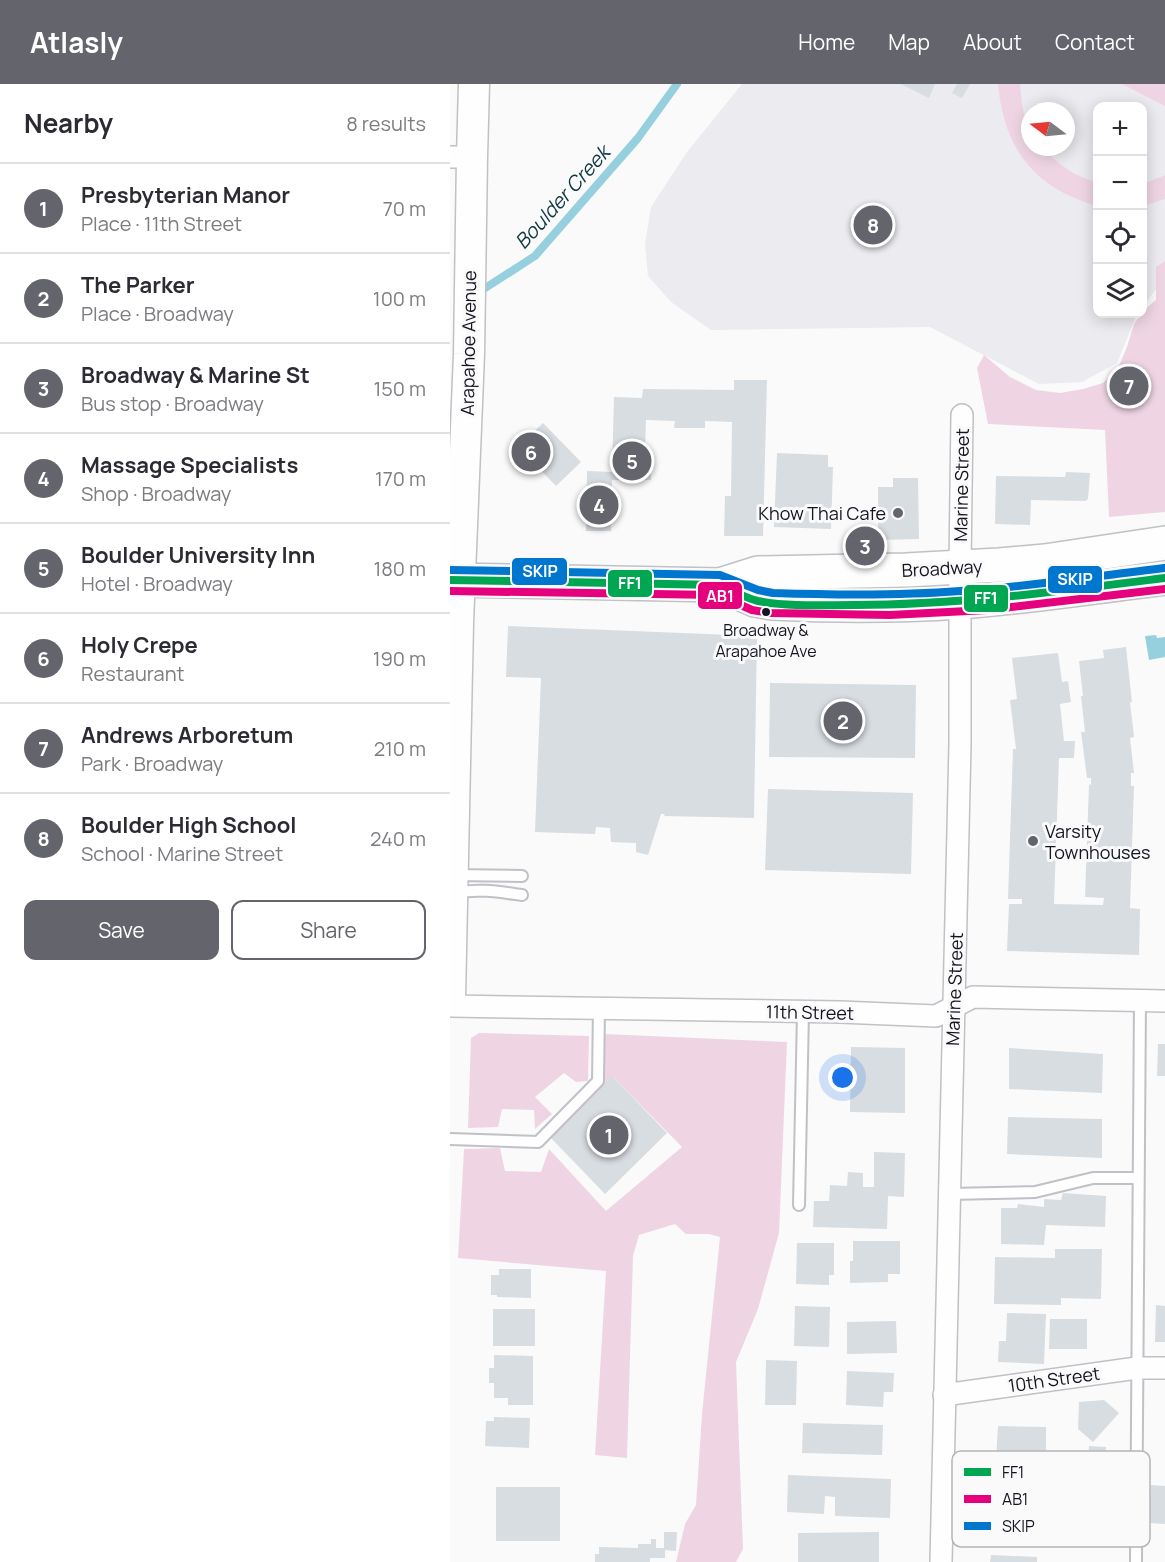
<!DOCTYPE html>
<html lang="en">
<head>
<meta charset="utf-8">
<style>
  body { margin:0; font-family:Manrope,sans-serif; background:#f7f7f7; color:#2b2b33 }
  .controls { position:absolute; right:18px; top:18px; display:grid; overflow:hidden; border-radius:12px; box-shadow:0 3px 15px #0003 }
  .controls button { width:54px; height:54px; display:grid; place-items:center; padding:0; border:0; border-bottom:2px solid #e1e1e2; background:#fff; color:#2b2b33; font:30px sans-serif }
  .compass { position:absolute; left:571px; top:18px; width:54px; height:54px; border-radius:50%; background:#fff; box-shadow:0 3px 15px #0003; rotate:286deg }
  .you { position:absolute; left:393px; top:994px; width:21px; height:21px; margin:-15px; border:4px solid #fff; border-radius:50%; background:#1a73e8; box-shadow:0 0 0 9px #1a73e833 }
  .badge { display:grid; place-items:center; width:39px; height:39px; border-radius:50%; background:#64646c; color:#fff; font-size:20px; font-weight:700 }
  .pin { position:absolute; translate:-50% -50%; border:3px solid #fff; box-shadow:0 2px 6px #0006 }
  .list { margin:0; padding:0; list-style:none }
  h2 { display:flex; justify-content:space-between; align-items:center; height:78px; margin:0; padding:0 24px; font-size:26px }
  h2 small { font-size:20px; font-weight:400; color:#7c7c81 }
  .list li { display:grid; grid-template-columns:39px 1fr auto; gap:18px; align-items:center; box-sizing:border-box; height:90px; padding:0 24px; border-top:2px solid #e1e1e2 }
  .list b { display:block; font-size:22px; white-space:nowrap }
  .list p { margin:0; font-size:20px; white-space:nowrap; color:#7c7c81 }
  .list em { font-size:20px; font-style:normal; color:#7c7c81 }
  .actions { display:flex; gap:12px; padding:18px 24px }
  .actions a { flex:1; padding:14px 0; border:2px solid #64646c; border-radius:12px; text-align:center; font-size:21px; color:#64646c }
  .actions .main { background:#64646c; color:#fff }
  .icon { flex:none; width:33px; height:33px; fill:none; stroke:currentColor; stroke-width:2; stroke-linecap:round; stroke-linejoin:round }
  .map { position:relative; flex:none; width:715px; height:1478px; overflow:hidden }
  header { display:flex; align-items:center; gap:36px; box-sizing:border-box; height:84px; padding:0 30px; background:#64646c; color:#fff }
  header strong { font-size:28px }
  nav { display:flex; gap:33px; margin-inline-start:auto; font-size:21px }
  main { display:flex }
  aside { flex:1; background:#fff }
  .map>svg:first-child { display:block }
  .built { fill:#ebebf0; fill-rule:evenodd }
  .green { fill:#efd5e3 }
  .water { fill:#96cfde }
  .lines { fill:none; stroke-linecap:round; stroke-linejoin:round }
  .stream { stroke:#96cfde; stroke-width:8 }
  .building { fill:#d8dde2 }
  .lane-casing { stroke:#c0c0c7; stroke-width:14 }
  .street-casing { stroke:#c0c0c7; stroke-width:24 }
  .secondary-casing { stroke:#c0c0c7; stroke-width:33 }
  .primary-casing { stroke:#c0c0c7; stroke-width:36 }
  .lane { stroke:#fefefe; stroke-width:10 }
  .street { stroke:#fefefe; stroke-width:21 }
  .secondary { stroke:#fefefe; stroke-width:30 }
  .primary { stroke:#fefefe; stroke-width:33 }
  .bus-1-casing { stroke:#fafafa; stroke-width:12 }
  .bus-2-casing { stroke:#fafafa; stroke-width:12 }
  .bus-3-casing { stroke:#fafafa; stroke-width:12 }
  .bus-1 { stroke:#00a651; stroke-width:8 }
  .bus-2 { stroke:#e5007d; stroke-width:8 }
  .bus-3 { stroke:#0076ce; stroke-width:8 }
  .poi-dot { fill:#64646c; stroke:#fafafa; stroke-width:2 }
  .bus-dot { fill:#131420; stroke:#fafafa; stroke-width:2 }
  .labels { text-anchor:middle; dominant-baseline:central; stroke-width:6; stroke-linejoin:round; paint-order:stroke }
  .bus-label { font-size:16px; fill:#131420; stroke:#fafafa }
  .street-label { font-size:18px; fill:#131420; stroke:#fafafa }
  .poi-label { font-size:18px; fill:#131420; stroke:#fafafa; text-anchor:end }
  .water-label { font-size:20px; font-style:italic; fill:#0f3740; stroke:#fafafa }
  .key { fill:#fafafa; stroke:#b5b5b9; stroke-width:1.5 }
  .key-label { font-size:16px; fill:#131420 }
  .line-badge { stroke:#fafafa; stroke-width:2 }
  .badge-label { font-size:16px; text-anchor:middle; font-weight:bold; fill:#fff }
</style>
</head>
<body>
<header>
<strong>Atlasly</strong>
<nav><a>Home</a><a>Map</a><a>About</a><a>Contact</a></nav>
</header>
<main>
<aside>
<h2>Nearby<small>8 results</small></h2>
<ul class="list">
<li><span class="badge">1</span><div><b>Presbyterian Manor</b><p>Place · 11th Street</p></div><em>70 m</em></li>
<li><span class="badge">2</span><div><b>The Parker</b><p>Place · Broadway</p></div><em>100 m</em></li>
<li><span class="badge">3</span><div><b>Broadway &amp; Marine St</b><p>Bus stop · Broadway</p></div><em>150 m</em></li>
<li><span class="badge">4</span><div><b>Massage Specialists</b><p>Shop · Broadway</p></div><em>170 m</em></li>
<li><span class="badge">5</span><div><b>Boulder University Inn</b><p>Hotel · Broadway</p></div><em>180 m</em></li>
<li><span class="badge">6</span><div><b>Holy Crepe</b><p>Restaurant</p></div><em>190 m</em></li>
<li><span class="badge">7</span><div><b>Andrews Arboretum</b><p>Park · Broadway</p></div><em>210 m</em></li>
<li><span class="badge">8</span><div><b>Boulder High School</b><p>School · Marine Street</p></div><em>240 m</em></li>
</ul>
<div class="actions"><a class="main">Save</a><a>Share</a></div>
</aside>
<div class="map">
<svg width="715" height="1478" viewBox="0 0 715 1478">
  <rect width="100%" height="100%" fill="#fafafa"/>
  <path class="built" d="M292 0H715V194L693 222 692 22H648V230H687L667 279 632 298 589 300 480 243 261 246 221 218 198 192 195 160 201 123 237 68ZM580 27H616V63H580Z"/>
  <g class="green">
    <path d="M548 0H570L572 21 575 34 580 45V63H592C608 80 624 93 647 98V122C584 104 554 65 548 0Z"/>
    <polygon points="672,0 715,0 715,22"/>
    <polygon points="715,91 715,115 693,122 693,100"/>
    <polygon points="715,177 715,428 659,433 655,346 538,340 527,284 534,271 560,293 586,306 610,309 633,305 653,299 668,284 677,263 684,240 694,226 706,216 706,183"/>
    <polygon points="29,949 139,952 138,997 126,998 114,989 85,1013 102,1030 85,1045 84,1026 52,1025 48,1043 18,1044 21,954"/>
    <polygon points="154,950 337,958 329,1149 308,1225 286,1278 293,1465 286,1478 226,1478 235,1440 246,1421 252,1330 270,1153 259,1150 236,1150 225,1140 189,1151 183,1172 177,1374 145,1371 156,1187 8,1174 14,1065 50,1064 55,1087 91,1088 99,1065 156,1127 232,1063 163,993 153,1001"/>
  </g>
  <polygon class="water" points="706,551 707,554 715,553 715,573 699,576 695,552"/>
  <g class="lines">
    <polyline class="stream" points="26,210 85,172 188,54 227,0"/>
  </g>
  <g class="building">
    <polygon points="451,0 485,0 479,14"/>
    <polygon points="507,0 520,0 512,14 502,9"/>
    <polygon points="284,296 317,296 313,452 274,452 275,412 281,412 282,338 255,337 255,344 224,344 225,337 196,336 195,365 201,366 201,396 162,396 161,447 136,447 137,387 162,388 164,313 192,314 193,305 284,306"/>
    <polygon points="93,339 131,378 106,402 68,363"/>
    <polygon points="327,369 378,371 378,383 383,383 381,445 324,443"/>
    <polygon points="616,388 640,389 638,415 635,417 581,416 580,441 545,440 546,392 615,393"/>
    <polygon points="443,394 468,394 469,455 428,456 428,403 443,403"/>
    <polygon points="58,542 307,552 304,734 214,732 215,730 211,730 198,771 186,768 186,759 161,758 160,744 146,743 145,750 85,748 91,594 56,593"/>
    <polygon points="676,563 682,618 680,618 684,653 680,654 684,689 681,689 681,702 684,702 680,824 690,825 689,871 557,867 559,820 572,820 572,815 558,815 563,665 566,665 560,616 567,615 562,574 608,569 612,598 618,597 621,618 610,620 614,657 625,657 624,674 609,674 604,820 653,821 654,814 635,813 639,700 641,701 641,694 637,694 631,648 635,648 631,612 633,612 629,577 654,574 653,566"/>
    <polygon points="320,599 466,601 465,674 319,673"/>
    <polygon points="318,705 463,709 461,790 315,786"/>
    <polygon points="708,960 715,960 715,992 707,992"/>
    <polygon points="401,963 455,964 455,1029 400,1028"/>
    <polygon points="559,964 653,970 652,1009 559,1005"/>
    <polygon points="162,992 217,1049 155,1110 100,1053"/>
    <polygon points="558,1033 652,1035 652,1074 557,1070"/>
    <polygon points="424,1068 455,1069 454,1113 438,1112 437,1145 363,1143 364,1117 379,1117 380,1101 397,1102 398,1088 413,1089 413,1103 424,1103"/>
    <polygon points="613,1109 656,1112 655,1143 596,1141 594,1161 551,1160 551,1124 567,1124 568,1120 594,1123 594,1115 611,1116"/>
    <polygon points="403,1157 450,1157 450,1190 438,1190 438,1198 400,1199 400,1177 403,1177"/>
    <polygon points="347,1159 384,1159 384,1191 379,1191 379,1201 346,1200"/>
    <polygon points="605,1165 652,1165 651,1215 611,1214 611,1221 544,1220 545,1173 605,1174"/>
    <polygon points="49,1185 81,1185 81,1214 47,1213 47,1211 41,1211 41,1191 49,1191"/>
    <polygon points="706,1221 715,1222 715,1258 705,1258"/>
    <polygon points="345,1222 380,1223 379,1263 344,1262"/>
    <rect x="43" y="1225" width="42" height="37"/>
    <polygon points="557,1229 596,1230 594,1280 548,1278 549,1257 556,1257"/>
    <polygon points="600,1235 637,1235 637,1265 599,1265"/>
    <polygon points="446,1237 447,1269 397,1270 397,1238"/>
    <polygon points="44,1271 83,1272 83,1321 58,1321 58,1314 44,1314 44,1299 39,1299 39,1284 44,1284"/>
    <polygon points="316,1276 347,1277 346,1321 315,1321"/>
    <polygon points="397,1287 444,1289 443,1308 434,1308 433,1323 396,1321"/>
    <polygon points="654,1316 669,1329 643,1358 628,1345 629,1318"/>
    <polygon points="44,1333 80,1334 79,1364 35,1362 36,1337 44,1337"/>
    <polygon points="353,1339 433,1341 432,1371 352,1369"/>
    <polygon points="548,1342 596,1343 596,1376 546,1375"/>
    <polygon points="639,1362 656,1363 655,1384 638,1383"/>
    <polygon points="338,1391 441,1395 440,1434 385,1432 385,1413 375,1412 374,1430 337,1428"/>
    <polygon points="701,1401 715,1402 715,1440 699,1439"/>
    <rect x="46" y="1403" width="64" height="54"/>
    <polygon points="214,1448 227,1448 226,1467 215,1466 215,1474 200,1474 200,1478 145,1478 145,1470 149,1470 149,1463 188,1464 188,1460 201,1460 201,1455 206,1455 206,1464 214,1464"/>
    <polygon points="429,1448 429,1478 348,1478 348,1449"/>
    <polygon points="541,1471 587,1473 587,1478 540,1478"/>
  </g>
  <g class="lines">
    <g class="lane-casing">
      <g id="lane">
        <polyline points="3,791 72,792"/>
        <path d="M5 809C28 804 50 808 72 811"/>
        <polyline points="0,1055 88,1058 148,997 149,924"/>
        <polyline points="499,1110 585,1108 643,1094 688,1094"/>
        <polyline points="349,1121 353,928"/>
        <polyline points="686,1478 690,917"/>
      </g>
    </g>
    <g class="street-casing">
      <g id="street">
        <polyline points="0,73 22,73"/>
        <polyline points="0,922 390,928 486,932 523,913 715,917"/>
        <polyline points="494,1311 687,1284 715,1284"/>
        <polyline points="491,1478 510,660 510,483 512,331"/>
      </g>
    </g>
    <g class="secondary-casing">
      <polyline id="secondary" points="0,914 8,539 19,270 22,73 24,0"/>
    </g>
    <g class="primary-casing">
      <g id="primary">
        <polyline points="0,496 270,501 308,489 456,486 549,481 595,477 715,459"/>
        <path d="M270 501 305 516 322 519C384 522 448 522 510 518 579 513 647 502 715 494"/>
      </g>
    </g>
    <use href="#lane" class="lane"/>
    <use href="#street" class="street"/>
    <use href="#secondary" class="secondary"/>
    <use href="#primary" class="primary"/>
    <g class="bus-1-casing">
      <path id="bus-1" d="M0 496 270 501C282 506 295 514 308 517 339 523 373 521 404 521 509 521 611 507 715 494"/>
    </g>
    <g class="bus-2-casing">
      <polyline id="bus-2" points="0,507 268,511 302,526 320,529 440,531 537,526 715,505"/>
    </g>
    <g class="bus-3-casing">
      <path id="bus-3" d="M0 486 270 491 308 506 323 509C385 511 448 512 510 507 578 503 646 492 714 484"/>
    </g>
    <use href="#bus-1" class="bus-1"/>
    <use href="#bus-2" class="bus-2"/>
    <use href="#bus-3" class="bus-3"/>
  </g>
  <g class="poi-dot">
    <circle cx="448" cy="429" r="6"/>
    <circle cx="583" cy="757" r="6"/>
  </g>
  <circle class="bus-dot" cx="316" cy="528" r="5"/>
  <g class="labels">
    <g class="bus-label">
      <text x="316" y="546">Broadway &amp;<tspan x="316" dy="21">Arapahoe Ave</tspan></text>
    </g>
    <g class="street-label">
      <text transform="translate(18 259) rotate(-89)">Arapahoe Avenue</text>
      <text transform="translate(511 401) rotate(-89)">Marine Street</text>
      <text transform="translate(492 484) rotate(-3)">Broadway</text>
      <text transform="translate(504 905) rotate(-88)">Marine Street</text>
      <text transform="translate(360 928) rotate(1)">11th Street</text>
      <text transform="translate(604 1295) rotate(-8)">10th Street</text>
    </g>
    <g class="poi-label">
      <text x="436" y="429">Khow Thai Cafe</text>
      <text x="595" y="747" text-anchor="start">Varsity<tspan x="595" dy="21">Townhouses</tspan></text>
    </g>
    <g class="water-label">
      <text transform="translate(112 113) rotate(-48)">Boulder Creek</text>
    </g>
  </g>
  <rect x="502" y="1367" width="198" height="96" rx="9" class="key"/>
  <rect x="514" y="1384" width="27" height="8" fill="#00a651"/>
  <rect x="514" y="1411" width="27" height="8" fill="#e5007d"/>
  <rect x="514" y="1438" width="27" height="8" fill="#0076ce"/>
  <g class="key-label">
    <text x="552" y="1394">FF1</text>
    <text x="552" y="1421">AB1</text>
    <text x="552" y="1448">SKIP</text>
  </g>
  <g class="line-badge">
    <rect x="61" y="473" width="57" height="29" rx="6" fill="#0076ce"/>
    <rect x="597" y="481" width="56" height="29" rx="6" fill="#0076ce"/>
    <rect x="157" y="485" width="46" height="29" rx="6" fill="#00a651"/>
    <rect x="247" y="497" width="46" height="29" rx="6" fill="#e5007d"/>
    <rect x="513" y="500" width="46" height="29" rx="6" fill="#00a651"/>
  </g>
  <g class="badge-label">
    <text x="90" y="493">SKIP</text>
    <text x="625" y="501">SKIP</text>
    <text x="180" y="505">FF1</text>
    <text x="270" y="518">AB1</text>
    <text x="536" y="520">FF1</text>
  </g>
</svg>
<div class="controls">
<button>+</button>
<button>−</button>
<button><svg class="icon" aria-label="locate" viewBox="0 0 24 24"><circle cx="12" cy="12" r="6"/><path d="M12 2v4M12 18v4M2 12h4M18 12h4"/></svg></button>
<button><svg class="icon" aria-label="layers" viewBox="0 0 24 24"><path d="M12 4l9 5-9 5-9-5zM3 14l9 5 9-5"/></svg></button>
</div>
<svg class="compass" viewBox="-18 -18 36 36"><path d="M0-13l5 13h-10z" fill="#e53935"/><path d="M0 13l5-13h-10z" fill="#7c7c81"/></svg>
<div class="you"></div>
<div class="pin badge" style="left:159px;top:1051px">1</div>
<div class="pin badge" style="left:393px;top:637px">2</div>
<div class="pin badge" style="left:415px;top:462px">3</div>
<div class="pin badge" style="left:149px;top:421px">4</div>
<div class="pin badge" style="left:182px;top:377px">5</div>
<div class="pin badge" style="left:81px;top:368px">6</div>
<div class="pin badge" style="left:679px;top:302px">7</div>
<div class="pin badge" style="left:423px;top:141px">8</div>
</div>
</main>
</body>
</html>
